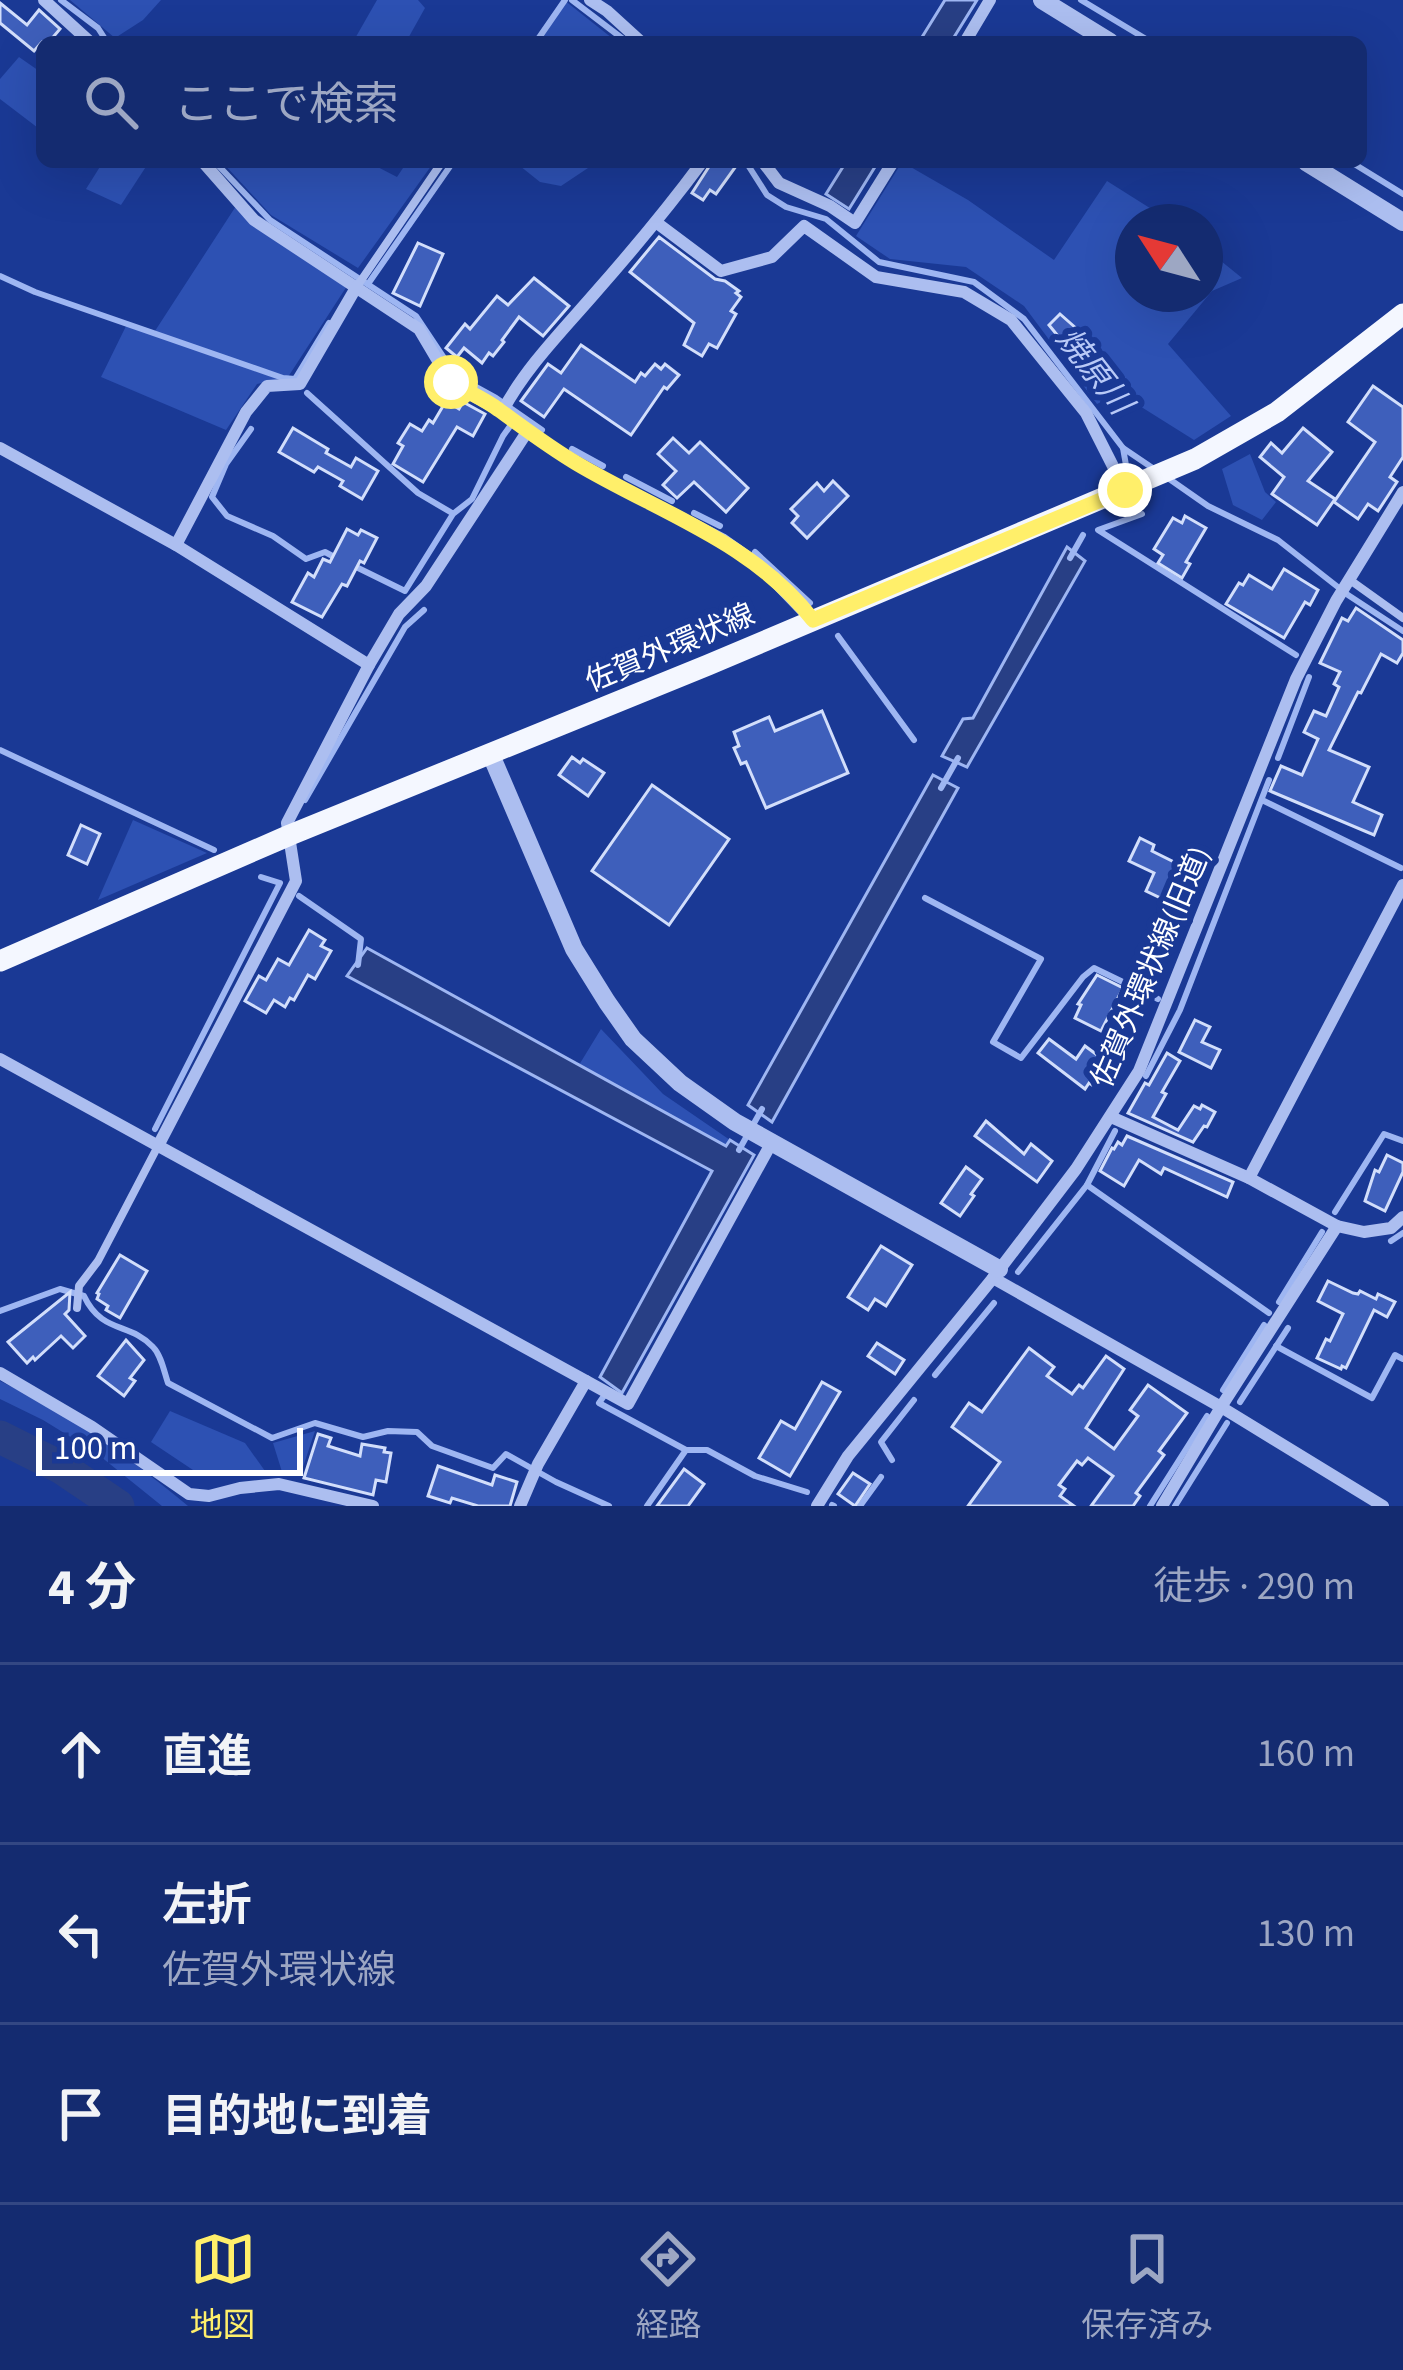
<!DOCTYPE html>
<html lang="ja">
<head>
<meta charset="utf-8">
<style>
  body { margin:0; font-family:"Source Sans 3","Noto Sans JP",sans-serif; background:#1d3375; color:#f1f3f6 }
  .compass { position:absolute; left:1115px; top:204px; width:108px; height:108px; border-radius:50%; background:#142b70; box-shadow:0 12px 48px #0002; rotate:306deg }
  .scale { position:absolute; left:36px; bottom:30px; width:267px; box-sizing:border-box; padding-left:12px; border:6px solid #fff; border-top:0; font-size:33px; line-height:42px; white-space:nowrap; color:#fff; -webkit-text-stroke:9px #1a3995; paint-order:stroke }
  .stop { position:absolute; width:36px; height:36px; margin:-27px; border:9px solid #ffef6a; border-radius:50%; background:#fff }
  .stop.end { background:#ffef6a; border-color:#fff; box-shadow:0 3px 12px #0008 }
  .list { margin:0; padding:0; list-style:none }
  h2 { display:flex; justify-content:space-between; align-items:center; height:156px; margin:0; padding:0 48px; font-size:51px }
  h2 small { font-size:39px; font-weight:400; color:#9da7c3 }
  .list li { display:grid; grid-template-columns:78px 1fr auto; gap:36px; align-items:center; box-sizing:border-box; height:180px; padding:0 48px; border-top:3px solid #334783 }
  .list b { display:block; font-size:45px; white-space:nowrap }
  .list p { margin:0; font-size:39px; white-space:nowrap; color:#9da7c3 }
  .list em { font-size:39px; font-style:normal; color:#9da7c3 }
  .icon { flex:none; width:66px; height:66px; fill:none; stroke:currentColor; stroke-width:2; stroke-linecap:round; stroke-linejoin:round }
  .map { position:relative; flex:none; width:1403px; height:1506px; overflow:hidden }
  .search { position:absolute; background:#142b70; box-shadow:0 12px 48px #0002; left:36px; right:36px; top:36px; height:132px; display:flex; align-items:center; gap:30px; box-sizing:border-box; padding:0 42px; border-radius:18px; color:#9da7c3; font-size:45px }
  .sheet { height:696px; background:#142b70 }
  nav { display:flex; justify-content:space-around; align-items:center; box-sizing:border-box; height:168px; border-top:3px solid #334783; background:#142b70; font-size:33px; color:#9da7c3 }
  nav a { display:grid; justify-items:center; gap:6px }
  nav .on { color:#ffef6a }
  .map>svg:first-child { display:block }
  .green { fill:#2d51b3 }
  .water { fill:#283f85; stroke:#9eb6f2; stroke-width:3 }
  .lines { fill:none; stroke-linecap:round; stroke-linejoin:round }
  .stream { stroke:#9eb6f2; stroke-width:6 }
  .river { stroke:#283f85; stroke-width:33 }
  .building { fill:#3e5fbb; stroke:#d2defb; stroke-width:3 }
  .service { stroke:#acbef0; stroke-width:8 }
  .minor { stroke:#acbef0; stroke-width:12 }
  .tertiary { stroke:#acbef0; stroke-width:18 }
  .primary { stroke:#f4f7ff; stroke-width:21 }
  .route { stroke:#ffef6a; stroke-width:15 }
  .labels { text-anchor:middle; dominant-baseline:central; stroke-width:12; stroke-linejoin:round; paint-order:stroke }
  .street-label { font-size:30px; fill:#fff; stroke:#1a3995 }
  .water-label { font-size:33px; font-style:italic; fill:#b8c9f7; stroke:#1a3995 }
</style>
</head>
<body>
<div class="map">
<svg width="1403" height="1506" viewBox="0 0 1403 1506">
  <rect width="100%" height="100%" fill="#1a3995"/>
  <g class="green">
    <polygon points="70,0 161,0 143,20 115,38"/>
    <polygon points="377,0 418,0 425,8 406,42 353,42"/>
    <polygon points="562,0 564,0 617,42 532,42"/>
    <polygon points="19,57 42,73 42,131 0,99 0,79"/>
    <polygon points="103,162 149,162 121,205 86,189"/>
    <polygon points="222,162 368,162 397,177 407,162 434,162 358,268 271,215"/>
    <polygon points="515,162 597,162 561,186 540,182"/>
    <polygon points="902,162 968,200 1054,260 1107,181 1172,222 1133,222 1133,294 1205,294 1205,248 1242,278 1212,291 1168,344 1231,416 1194,440 1119,393 1097,404 1024,306 966,267 890,259 856,236"/>
    <polygon points="236,206 347,286 288,377 257,384 226,430 101,377 128,322 155,331"/>
    <polygon points="1250,454 1265,492 1276,502 1262,520 1233,505 1222,469"/>
    <polygon points="133,820 207,853 98,900"/>
    <polygon points="601,1029 663,1094 730,1140 727,1146 579,1065"/>
    <path d="M0 1381C67 1413 131 1458 188 1506H162L95 1452 43 1420 0 1399Z"/>
    <polygon points="170,1411 245,1443 265,1471 196,1472 151,1442"/>
    <polygon points="315,1431 300,1476 283,1475 273,1443"/>
  </g>
  <g class="water">
    <polygon points="945,0 977,0 951,42 919,42"/>
    <polygon points="846,162 878,162 849,209 826,194"/>
    <polygon points="1067,547 1085,561 967,767 942,756 963,719 973,718"/>
    <polygon points="933,775 958,788 772,1122 748,1105"/>
    <polygon points="367,948 726,1146 730,1140 754,1155 622,1393 600,1377 712,1171 347,976"/>
  </g>
  <g class="lines">
    <g class="stream">
      <polyline points="61,0 98,28 107,42"/>
      <polyline points="572,0 627,42"/>
      <polyline points="1081,0 1151,42"/>
      <polyline points="536,42 565,0"/>
      <polyline points="215,162 270,220 416,316 456,376 496,398 542,430"/>
      <polyline points="746,162 767,195 786,207 826,219 879,262 974,282 1024,319 1123,448 1154,469"/>
      <polyline points="1351,162 1403,194"/>
      <polyline points="0,276 35,292 283,378 295,379 329,323"/>
      <polyline points="368,284 453,162"/>
      <polyline points="307,393 418,493 452,513"/>
      <polyline points="251,429 226,464 212,497 227,516 273,536 306,559 325,552 340,560"/>
      <polyline points="1123,448 1127,471"/>
      <polyline points="572,449 603,466"/>
      <polyline points="1165,476 1208,506 1278,540 1348,595 1403,631"/>
      <polyline points="626,477 672,501"/>
      <polyline points="694,513 720,526"/>
      <polyline points="1142,514 1098,530 1296,655"/>
      <polyline points="755,552 810,603"/>
      <polyline points="1070,558 1083,535"/>
      <polyline points="352,565 405,591 453,514 472,499 503,436 518,415"/>
      <polyline points="838,636 914,740"/>
      <polyline points="0,750 214,850"/>
      <polyline points="1278,758 1309,677"/>
      <polyline points="941,788 958,758"/>
      <polyline points="305,800 405,627 424,610"/>
      <polyline points="1262,800 1401,868"/>
      <polyline points="299,896 361,939 358,965"/>
      <polyline points="925,898 1041,959 993,1042 1021,1058 1083,977 1094,968 1158,999"/>
      <polyline points="1146,1076 1180,1010 1269,780"/>
      <polyline points="155,1129 280,883 261,877"/>
      <polyline points="739,1150 762,1109"/>
      <polyline points="1087,1185 1269,1313"/>
      <polyline points="1335,1212 1384,1134 1403,1141"/>
      <polyline points="1391,1241 1403,1233"/>
      <polyline points="1018,1272 1087,1185 1115,1131"/>
      <polyline points="1279,1302 1322,1232"/>
      <path d="M0 1311 60 1289 84 1296C102 1334 130 1322 153 1347 161 1355 164 1371 168 1383L272 1438 315 1423 363 1437 388 1431 417 1432 432 1446 493 1468 506 1454 556 1482 609 1506"/>
      <polyline points="1276,1346 1372,1398 1395,1355 1403,1359"/>
      <polyline points="935,1375 994,1303"/>
      <polyline points="1223,1390 1264,1325"/>
      <polyline points="606,1393 599,1403 686,1450"/>
      <polyline points="1240,1402 1288,1328"/>
      <polyline points="892,1460 881,1442 914,1400"/>
      <polyline points="832,1505 834,1506"/>
      <polyline points="647,1506 686,1450 707,1450 755,1476 807,1492"/>
      <polyline points="860,1506 881,1477"/>
      <polyline points="1150,1506 1207,1416"/>
      <polyline points="1175,1506 1227,1423"/>
    </g>
    <polyline class="river" points="0,1437 62,1468 118,1506"/>
  </g>
  <g class="building">
    <polygon points="0,3 27,25 39,10 60,29 49,42 42,42 34,51 0,23"/>
    <polygon points="712,162 739,162 716,194 710,190 703,200 692,193"/>
    <polygon points="659,237 715,279 725,281 739,291 736,293 741,297 731,311 736,314 717,348 709,344 702,356 684,345 694,323 630,272"/>
    <polygon points="418,243 443,254 420,306 393,293"/>
    <polygon points="534,278 569,306 543,336 519,317 502,340 504,342 493,356 489,353 482,363 464,348 457,357 446,348 465,324 470,329 497,296 508,305"/>
    <polygon points="1060,314 1086,337 1071,352 1049,325"/>
    <polygon points="581,345 635,382 641,373 645,376 655,364 661,369 665,364 679,375 667,389 664,387 631,435 564,389 544,417 521,401 548,364 561,373"/>
    <polygon points="1373,386 1403,407 1403,457 1390,477 1397,482 1378,511 1368,504 1358,519 1334,502 1375,442 1348,422"/>
    <polygon points="446,401 459,409 463,402 485,414 473,436 457,427 423,482 393,464 403,446 398,443 410,424 422,431 429,420 433,423"/>
    <polygon points="293,428 328,449 326,453 351,467 356,458 378,471 362,499 340,486 343,481 318,467 314,472 279,452"/>
    <polygon points="1303,428 1332,452 1308,481 1335,499 1317,525 1272,494 1284,477 1260,457 1271,443 1282,453"/>
    <polygon points="673,438 689,453 700,442 748,488 726,512 694,482 677,498 663,485 676,471 658,454"/>
    <polygon points="833,481 848,496 807,538 792,523 798,516 791,509 817,483 824,491"/>
    <polygon points="1185,516 1206,528 1186,562 1190,564 1182,578 1158,563 1163,555 1154,549 1173,518 1182,523"/>
    <polygon points="347,529 358,535 361,530 377,538 364,563 360,561 347,586 342,584 322,617 292,602 308,573 314,577 323,559 330,562"/>
    <polygon points="1284,569 1318,590 1310,605 1305,602 1284,638 1226,604 1239,583 1243,585 1249,575 1272,589"/>
    <polygon points="1356,608 1403,640 1403,653 1397,663 1381,654 1361,693 1358,692 1329,750 1369,767 1353,802 1382,815 1374,835 1270,791 1281,766 1302,775 1318,739 1304,732 1314,711 1326,716 1339,687 1334,684 1340,672 1320,663 1342,618 1348,621"/>
    <polygon points="822,711 848,773 766,808 746,762 741,764 734,748 739,746 734,732 769,717 775,731"/>
    <polygon points="572,757 580,763 583,759 604,773 588,796 559,775"/>
    <polygon points="652,785 729,839 669,925 592,871"/>
    <polygon points="81,825 100,834 87,864 68,855"/>
    <polygon points="1140,838 1154,845 1152,851 1190,870 1182,886 1178,885 1169,902 1146,891 1154,873 1129,861"/>
    <polygon points="309,930 325,940 321,946 331,951 315,979 308,975 294,1000 290,998 285,1007 274,1000 266,1013 245,1001 259,976 266,980 278,959 289,965"/>
    <polygon points="1097,975 1123,988 1101,1031 1075,1018 1081,1005 1078,1004"/>
    <polygon points="1195,1020 1210,1027 1202,1042 1220,1050 1211,1068 1179,1052"/>
    <polygon points="1049,1039 1076,1059 1085,1046 1108,1063 1092,1085 1089,1083 1085,1089 1038,1053"/>
    <polygon points="1167,1053 1180,1061 1162,1092 1166,1094 1153,1117 1178,1130 1194,1106 1200,1109 1202,1105 1215,1112 1207,1127 1204,1126 1193,1142 1128,1113 1145,1083 1149,1085"/>
    <polygon points="986,1121 1024,1154 1031,1144 1052,1161 1037,1182 975,1136"/>
    <polygon points="1127,1136 1233,1182 1227,1197 1164,1168 1161,1174 1139,1160 1124,1186 1100,1171 1112,1148 1114,1149 1118,1142 1122,1145"/>
    <polygon points="1387,1155 1403,1163 1403,1172 1385,1211 1365,1201 1375,1170 1379,1172"/>
    <polygon points="966,1167 982,1179 971,1194 974,1196 960,1216 941,1203"/>
    <polygon points="881,1246 912,1265 886,1306 875,1299 868,1310 848,1297"/>
    <polygon points="120,1255 147,1271 120,1318 106,1310 108,1306 97,1299 99,1294 97,1293"/>
    <polygon points="1328,1281 1353,1293 1358,1294 1360,1291 1376,1299 1378,1294 1395,1302 1387,1317 1374,1310 1346,1368 1342,1366 1341,1369 1317,1358 1326,1339 1330,1341 1343,1314 1318,1301"/>
    <polygon points="70,1292 69,1310 65,1314 85,1336 73,1348 61,1336 35,1360 33,1357 27,1363 8,1342"/>
    <polygon points="126,1340 144,1360 130,1378 135,1381 124,1396 98,1376"/>
    <polygon points="877,1343 904,1360 895,1374 868,1356"/>
    <polygon points="1029,1348 1054,1367 1047,1376 1072,1394 1079,1385 1083,1388 1106,1356 1124,1369 1086,1428 1114,1449 1138,1416 1130,1410 1148,1385 1187,1413 1159,1451 1164,1455 1136,1493 1140,1496 1133,1506 1091,1506 1113,1476 1088,1458 1082,1465 1077,1461 1059,1485 1065,1489 1060,1496 1074,1506 968,1506 1000,1462 952,1427 969,1403 982,1412"/>
    <polygon points="822,1382 840,1392 790,1476 759,1458 781,1421 795,1429"/>
    <polygon points="318,1434 331,1438 328,1446 360,1456 362,1444 385,1448 384,1452 391,1453 386,1482 376,1480 373,1495 304,1478"/>
    <polygon points="438,1466 492,1485 495,1475 517,1482 510,1506 478,1506 452,1498 450,1503 428,1496"/>
    <polygon points="684,1469 704,1484 688,1506 657,1506"/>
    <polygon points="853,1473 870,1484 855,1506 838,1494"/>
  </g>
  <g class="lines">
    <g class="service">
      <polyline points="358,285 442,162"/>
      <polyline points="1350,580 1403,618"/>
      <polyline points="77,1308 79,1286 98,1261 158,1146"/>
    </g>
    <g class="minor">
      <polyline points="44,0 90,42"/>
      <polyline points="590,0 607,11 641,42"/>
      <polyline points="965,42 990,0"/>
      <polyline points="203,162 254,220 419,329 451,383 502,412 527,432 579,465 722,539 760,566 813,621"/>
      <polyline points="763,162 779,183 830,206 855,223 893,162"/>
      <polyline points="657,223 721,271 772,257 804,226 876,277 964,292 1011,320 1086,413 1125,490"/>
      <path d="M502 412C525 368 563 330 595 293 632 251 668 208 702 162"/>
      <polyline points="0,448 176,545 369,665"/>
      <polyline points="176,545 246,412 267,386 300,384 357,286"/>
      <polyline points="0,1059 628,1404 772,1142"/>
      <polyline points="1111,1117 1249,1178 1337,1226 1364,1232 1391,1228 1403,1217"/>
      <polyline points="158,1146 296,881 287,823 369,665 399,614 426,586 527,432"/>
      <polyline points="1249,1178 1403,885"/>
      <polyline points="993,1278 1221,1407 1383,1506"/>
      <polyline points="0,1373 92,1427 189,1494 209,1496 240,1488 279,1484 373,1506"/>
      <polyline points="520,1506 538,1464 586,1381"/>
      <polyline points="817,1506 848,1456 993,1278 1076,1169 1139,1071 1296,679 1336,601 1403,492"/>
      <polyline points="1162,1506 1221,1407 1337,1226"/>
    </g>
    <g class="tertiary">
      <polyline points="1042,0 1110,42"/>
      <polyline points="1306,162 1403,222"/>
      <polyline points="491,755 574,949 607,1002 633,1039 680,1083 735,1122 999,1269"/>
    </g>
    <polyline class="primary" points="0,961 290,835 708,665 1195,459 1277,412 1403,314"/>
  </g>
  <g class="lines">
    <path class="route" d="M451 382C467 392 485 399 499 410 524 428 549 447 576 463 658 512 752 541 813 620L1125 490"/>
  </g>
  <g class="labels">
    <g class="street-label">
      <text transform="translate(670 648) rotate(-23)">佐賀外環状線</text>
      <text transform="translate(1151 967) rotate(-67)">佐賀外環状線(旧道)</text>
    </g>
    <g class="water-label">
      <text transform="translate(1094 371) rotate(52)">焼原川</text>
    </g>
  </g>
</svg>
<svg class="compass" viewBox="-18 -18 36 36"><path d="M0-13l5 13h-10z" fill="#e53935"/><path d="M0 13l5-13h-10z" fill="#9da7c3"/></svg>
<div class="scale">100 m</div>
<div class="stop" style="left:451px;top:382px"></div>
<div class="stop end" style="left:1125px;top:490px"></div>
<div class="search"><svg class="icon" aria-label="search" viewBox="0 0 24 24"><circle cx="10" cy="10" r="6"/><path d="M15 15l6 6"/></svg>ここで検索</div>
</div>
<section class="sheet">
<h2>4 分<small>徒歩 · 290 m</small></h2>
<ul class="list">
<li><svg class="icon" aria-label="ahead" viewBox="0 0 24 24"><path d="M12 20V5M6 11l6-6 6 6"/></svg><div><b>直進</b></div><em>160 m</em></li>
<li><svg class="icon" aria-label="left" viewBox="0 0 24 24"><path d="M17 20v-9H6M10 6l-5 5 5 5"/></svg><div><b>左折</b><p>佐賀外環状線</p></div><em>130 m</em></li>
<li><svg class="icon" aria-label="arrive" viewBox="0 0 24 24"><path d="M6 21V4h12l-3 4 3 4H6"/></svg><div><b>目的地に到着</b></div></li>
</ul>
</section>
<nav>
<a class="on"><svg class="icon" aria-label="map" viewBox="0 0 24 24"><path d="M3 6l6-2 6 2 6-2v14l-6 2-6-2-6 2zM9 4v14M15 6v14"/></svg>地図</a>
<a><svg class="icon" aria-label="directions" viewBox="0 0 24 24"><path d="M12 3l9 9-9 9-9-9zM9 14v-3h6M13 9l2 2-2 2"/></svg>経路</a>
<a><svg class="icon" aria-label="saved" viewBox="0 0 24 24"><path d="M7 4h10v16l-5-4-5 4z"/></svg>保存済み</a>
</nav>
</body>
</html>
